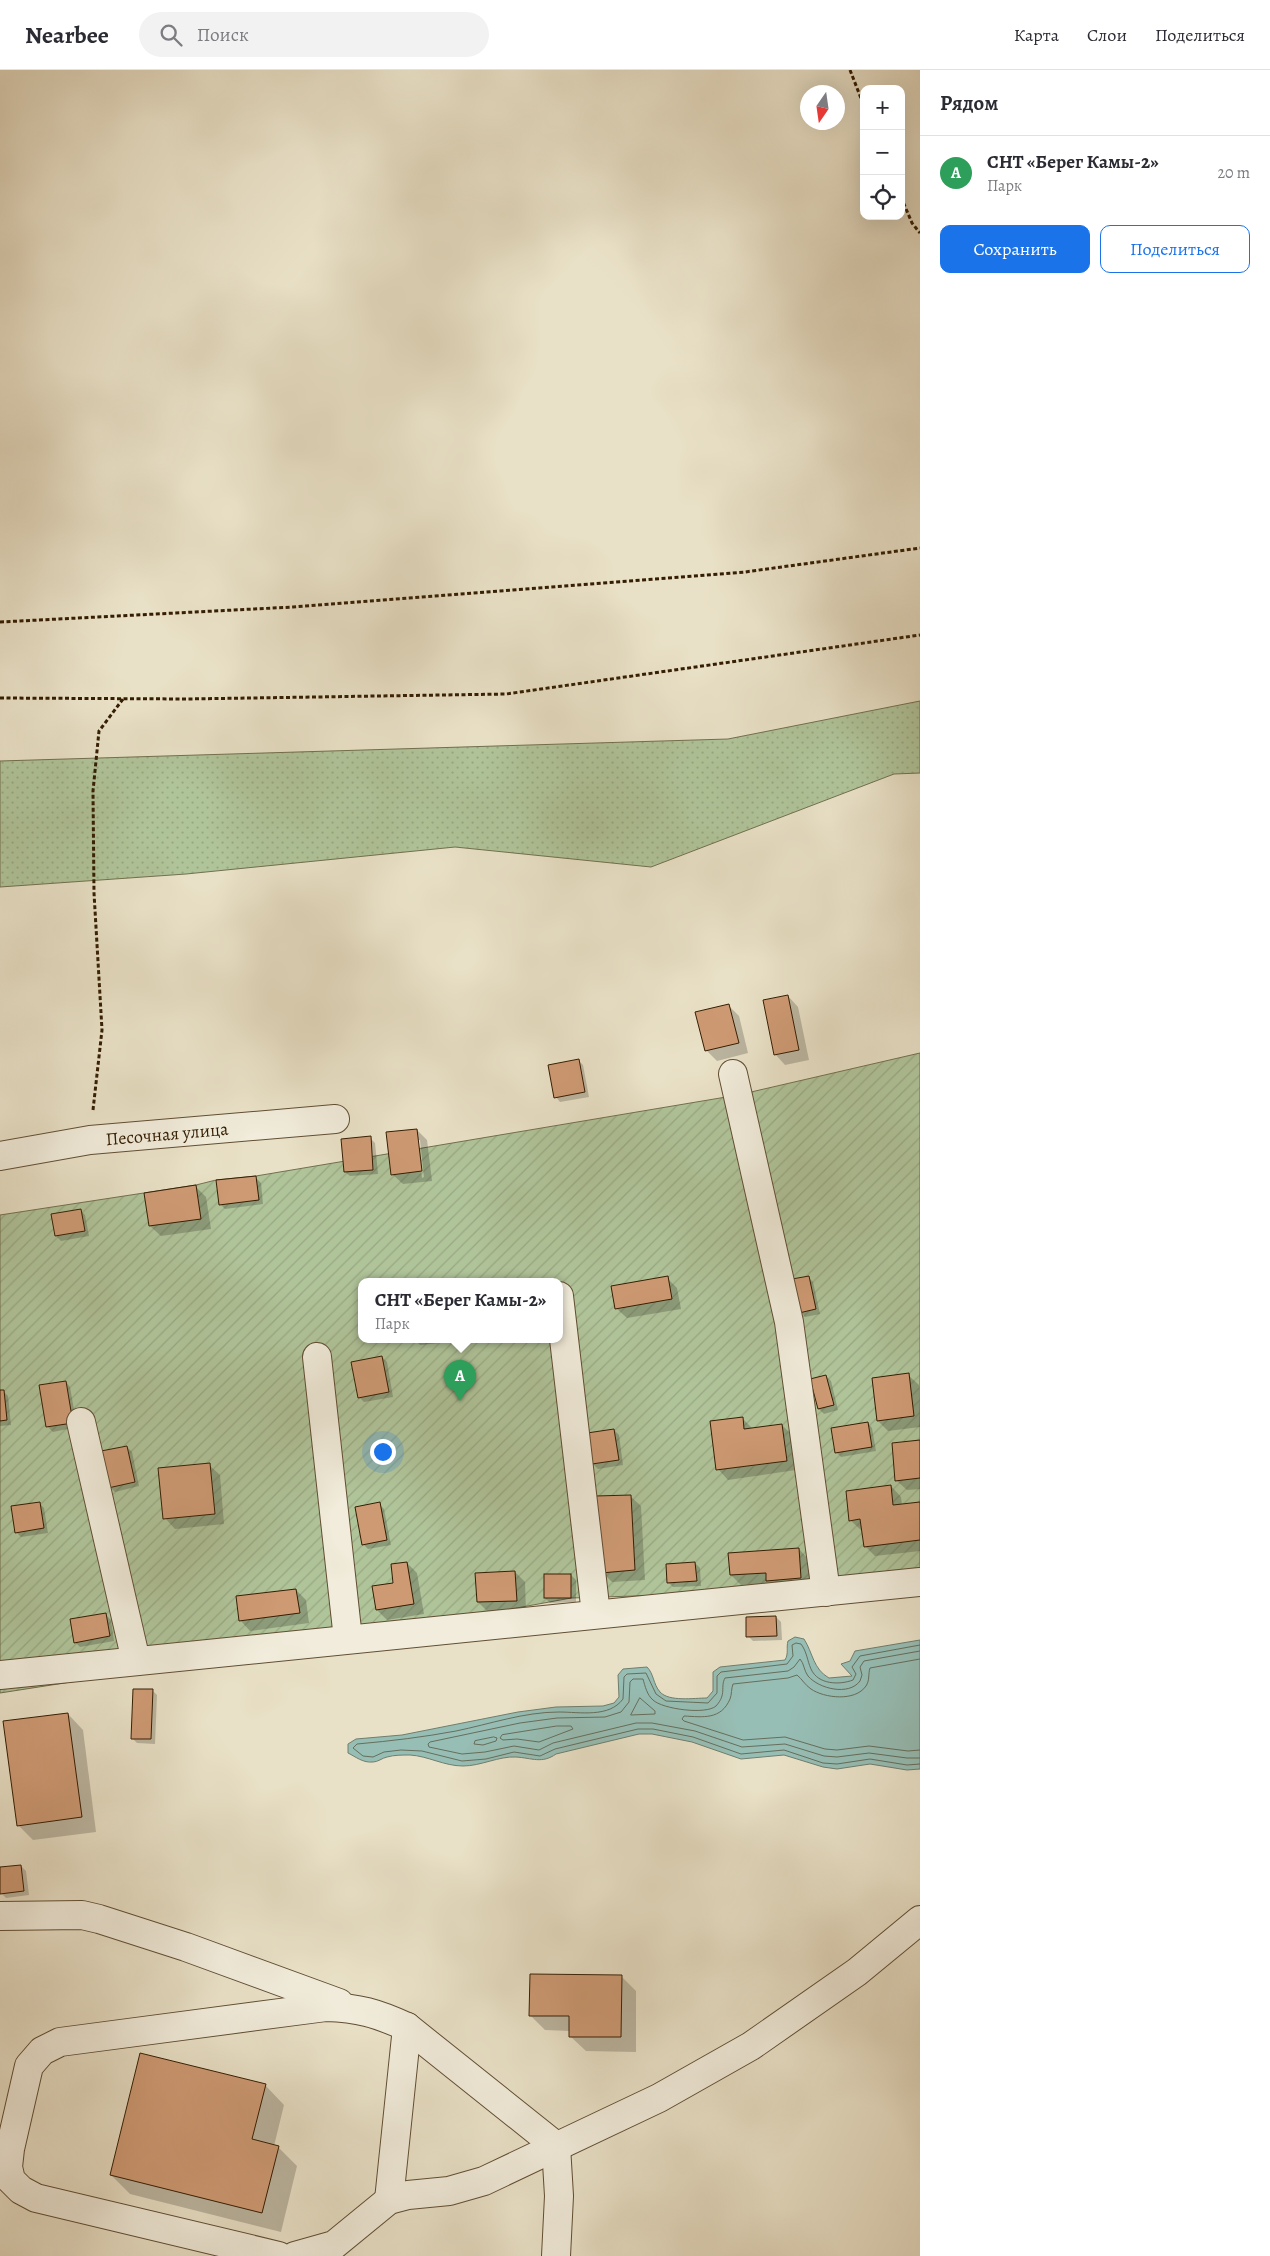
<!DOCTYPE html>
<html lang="ru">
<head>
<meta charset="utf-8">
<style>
  body { margin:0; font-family:Alegreya,serif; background:#f2f2f3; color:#2b2b33 }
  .controls { position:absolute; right:15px; top:15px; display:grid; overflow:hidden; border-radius:10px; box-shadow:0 5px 20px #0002 }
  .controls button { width:45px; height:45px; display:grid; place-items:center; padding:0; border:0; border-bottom:1px solid #e1e1e2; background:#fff; color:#2b2b33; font:25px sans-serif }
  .compass { position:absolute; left:800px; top:15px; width:45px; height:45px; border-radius:50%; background:#fff; box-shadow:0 5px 20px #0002; rotate:193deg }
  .you { position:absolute; left:382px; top:1381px; width:18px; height:18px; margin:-12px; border:4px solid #fff; border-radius:50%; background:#1a73e8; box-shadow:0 0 0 8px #1a73e833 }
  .badge { display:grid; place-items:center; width:32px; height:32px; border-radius:50%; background:#1a73e8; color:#fff; font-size:16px; font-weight:700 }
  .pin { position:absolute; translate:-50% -41px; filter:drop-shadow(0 1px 2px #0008) }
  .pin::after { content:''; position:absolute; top:26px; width:18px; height:15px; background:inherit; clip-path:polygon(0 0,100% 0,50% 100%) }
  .popup { position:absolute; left:358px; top:1208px; width:205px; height:65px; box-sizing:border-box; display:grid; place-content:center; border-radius:10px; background:#fff; filter:drop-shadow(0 1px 4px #0005); font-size:16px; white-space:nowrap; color:#7c7c81 }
  .popup b { font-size:19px; color:#2b2b33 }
  .popup::after { content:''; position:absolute; left:50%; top:100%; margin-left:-10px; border:10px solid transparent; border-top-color:#fff }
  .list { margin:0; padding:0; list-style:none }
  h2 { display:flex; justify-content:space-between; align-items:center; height:65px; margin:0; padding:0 20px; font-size:21px }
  h2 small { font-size:16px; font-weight:400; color:#7c7c81 }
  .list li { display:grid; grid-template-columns:32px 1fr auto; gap:15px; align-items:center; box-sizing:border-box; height:75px; padding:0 20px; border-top:1px solid #e1e1e2 }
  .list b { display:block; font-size:19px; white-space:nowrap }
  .list p { margin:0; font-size:16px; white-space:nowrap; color:#7c7c81 }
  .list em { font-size:16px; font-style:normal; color:#7c7c81 }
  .actions { display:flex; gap:10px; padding:15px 20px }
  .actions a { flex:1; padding:11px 0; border:1px solid #1a73e8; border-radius:10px; text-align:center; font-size:18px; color:#1a73e8 }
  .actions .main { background:#1a73e8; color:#fff }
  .icon { flex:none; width:28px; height:28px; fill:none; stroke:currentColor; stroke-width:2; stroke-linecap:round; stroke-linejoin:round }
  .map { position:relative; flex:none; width:920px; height:2186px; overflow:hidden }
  header { display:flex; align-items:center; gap:30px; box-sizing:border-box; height:70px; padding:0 25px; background:#fff; border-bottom:1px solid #e1e1e2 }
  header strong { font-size:24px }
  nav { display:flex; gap:28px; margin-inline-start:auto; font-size:18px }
  .search { width:350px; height:45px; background:#f2f2f3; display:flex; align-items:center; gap:12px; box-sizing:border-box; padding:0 18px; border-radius:28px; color:#7c7c81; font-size:19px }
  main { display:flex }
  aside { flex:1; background:#fff }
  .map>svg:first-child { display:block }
  .grass { fill:url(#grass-dots); stroke:#72704e }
  .garden { fill:url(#garden-furrows); stroke:#72704e; fill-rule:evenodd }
  .water { fill:#97beb5; stroke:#6f7e6d }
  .shadow { fill:#0003; fill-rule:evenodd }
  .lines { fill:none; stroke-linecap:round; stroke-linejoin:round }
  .shore { stroke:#666e5c; stroke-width:1 }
  .building { fill:#ce9a74; stroke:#341d02 }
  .minor-casing { stroke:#614e33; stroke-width:30 }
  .path { stroke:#341d02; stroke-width:3; stroke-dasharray:4 2.5; stroke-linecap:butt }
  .minor { stroke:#f1ecdb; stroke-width:28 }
  .labels { text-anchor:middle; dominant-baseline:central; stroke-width:4; stroke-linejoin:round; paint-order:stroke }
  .street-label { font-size:18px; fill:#341d02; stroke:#f1ecdb }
</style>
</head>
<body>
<header>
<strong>Nearbee</strong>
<div class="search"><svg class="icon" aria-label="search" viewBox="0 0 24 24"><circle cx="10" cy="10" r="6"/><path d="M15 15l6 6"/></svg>Поиск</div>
<nav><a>Карта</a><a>Слои</a><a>Поделиться</a></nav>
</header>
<main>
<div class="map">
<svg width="920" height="2186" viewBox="0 0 920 2186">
  <defs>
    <pattern id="grass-dots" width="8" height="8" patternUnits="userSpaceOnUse" patternTransform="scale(1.25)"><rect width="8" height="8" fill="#b0c49a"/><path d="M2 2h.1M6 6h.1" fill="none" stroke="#98a883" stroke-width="1.8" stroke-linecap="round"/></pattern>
    <pattern id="garden-furrows" width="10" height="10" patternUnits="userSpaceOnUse" patternTransform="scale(1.25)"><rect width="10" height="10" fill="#b0c49a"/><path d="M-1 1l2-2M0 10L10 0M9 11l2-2" fill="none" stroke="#98a883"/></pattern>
  </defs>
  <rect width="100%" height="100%" fill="#e9e1c7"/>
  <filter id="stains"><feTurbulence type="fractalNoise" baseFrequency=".004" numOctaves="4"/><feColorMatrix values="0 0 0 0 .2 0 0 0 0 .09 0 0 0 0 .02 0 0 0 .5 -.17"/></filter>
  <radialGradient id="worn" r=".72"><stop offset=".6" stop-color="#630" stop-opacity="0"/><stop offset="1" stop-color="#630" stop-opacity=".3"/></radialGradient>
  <polygon class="grass" points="920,631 920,703 894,704 651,797 455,777 186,804 0,817 0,691 728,669"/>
  <path class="garden" d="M920 983V1517L571 1528 348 1569 0 1623V1145L196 1115 216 1110 256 1106 738 1025ZM361 1212H559V1270H361Z"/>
  <path class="water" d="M795 1567 804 1569C813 1583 813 1599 829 1608L852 1606 841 1594 850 1591 855 1581 920 1570V1699L907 1700 870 1694 837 1699 823 1697 784 1685 741 1689 692 1672 652 1664H639L556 1684C542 1694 532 1688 516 1687 499 1686 481 1696 463 1696 444 1696 428 1686 410 1685 402 1685 394 1685 387 1687 382 1688 378 1692 373 1692 363 1693 356 1687 348 1683V1674L356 1669 402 1665 518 1642 556 1637 603 1636 614 1633 619 1627 618 1605 623 1599 647 1597C654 1604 653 1614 660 1622 669 1632 694 1628 707 1628L713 1621V1602L720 1597 785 1590C789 1583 786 1578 788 1571Z"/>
  <g class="shadow">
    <polygon points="788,926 798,937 809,990 785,995 775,984"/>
    <polygon points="729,936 739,946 748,983 717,991 706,980"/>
    <polygon points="579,991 583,995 589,1027 560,1032 556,1027"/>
    <path d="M417 1060 427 1070 432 1111 403 1114 392 1104ZM417 1070H420L424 1107 422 1108Z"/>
    <polygon points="370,1068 375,1073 378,1104 350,1106 345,1102"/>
    <polygon points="256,1108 261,1113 263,1134 225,1139 220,1134"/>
    <polygon points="196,1117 206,1127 211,1159 161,1166 150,1156"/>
    <polygon points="80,1140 85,1145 89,1166 61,1171 56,1166"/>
    <polygon points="808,1207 813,1212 820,1244 805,1247 801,1242"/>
    <polygon points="667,1208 677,1218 681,1239 627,1248 616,1238"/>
    <polygon points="415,1270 449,1270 450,1272 420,1275"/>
    <polygon points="382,1287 387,1292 393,1327 364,1332 359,1327"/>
    <polygon points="908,1305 919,1315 920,1357 888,1361 878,1351"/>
    <polygon points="826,1306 831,1311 838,1340 824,1344 819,1339"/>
    <polygon points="66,1312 70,1317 77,1357 53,1362 48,1357"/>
    <polygon points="0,1321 3,1321 8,1326 11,1355 0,1356"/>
    <polygon points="742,1348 753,1359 782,1355 792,1365 796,1400 728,1410 718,1399"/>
    <polygon points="868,1353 872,1358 876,1381 841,1387 836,1382"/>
    <polygon points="614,1360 619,1365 623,1395 598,1399 593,1394 588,1364"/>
    <polygon points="920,1371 920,1419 907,1420 896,1410"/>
    <polygon points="127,1377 132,1382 139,1416 115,1422 110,1417"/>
    <polygon points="209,1395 220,1405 224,1454 175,1459 165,1448"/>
    <polygon points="891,1416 901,1427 902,1435 920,1433 920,1481 875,1486 865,1476 863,1460 861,1460 850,1450"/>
    <polygon points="630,1426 641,1436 645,1510 612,1512 602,1502"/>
    <polygon points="39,1433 44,1438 48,1463 21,1467 16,1462"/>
    <polygon points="379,1434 384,1439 391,1475 368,1479 363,1474"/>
    <polygon points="799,1479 809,1490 811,1518 771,1513 741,1515 731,1505"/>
    <polygon points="407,1493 417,1503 424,1544 387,1550 377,1540"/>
    <polygon points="695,1493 700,1498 701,1516 673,1517 668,1512"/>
    <polygon points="515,1502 525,1512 526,1541 488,1542 478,1532"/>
    <polygon points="571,1505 576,1510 576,1532 550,1533 545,1528"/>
    <polygon points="296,1520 306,1530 309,1553 250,1561 240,1550"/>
    <polygon points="106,1545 111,1550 114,1571 80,1577 75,1572"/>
    <polygon points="776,1547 781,1552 782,1570 753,1571 748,1566"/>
    <polygon points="152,1620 157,1625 155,1674 137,1673 132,1668"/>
    <polygon points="68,1644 83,1660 96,1762 33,1770 18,1755"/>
    <polygon points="21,1796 26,1801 29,1825 6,1828 1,1823 0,1799"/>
    <polygon points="621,1906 636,1921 636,1982 586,1981 570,1966 570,1961 545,1960 530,1945"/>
    <polygon points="265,2015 284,2035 274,2076 278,2077 297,2096 281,2162 130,2124 111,2105"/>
  </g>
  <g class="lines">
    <g class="shore">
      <path d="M920 1575 860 1586 852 1597 856 1604 853 1610C840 1615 818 1615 811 1599 807 1590 807 1582 801 1574L796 1573 792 1575 793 1586 787 1594 721 1602 717 1606V1623L708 1633 666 1631 656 1624 646 1603 627 1604 624 1607 623 1629C609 1648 580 1642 559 1642 524 1642 490 1654 456 1661 424 1667 391 1671 357 1674L353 1678 363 1686 373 1687 384 1682 401 1680 422 1681 462 1691 486 1689 514 1682 540 1686 555 1679 638 1659H653L693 1667 741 1684 784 1680 823 1693 837 1694 870 1689 907 1695 920 1694"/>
      <path d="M920 1581 864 1591 860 1597 862 1605 860 1611C849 1626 819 1619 808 1606 804 1601 804 1593 800 1589L794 1597 788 1601 725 1608C720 1617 727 1624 716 1636 706 1645 662 1639 653 1630 647 1625 645 1616 643 1609H633L630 1612 629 1632 621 1642 605 1647 557 1648 520 1653 430 1672 428 1674 429 1677 462 1684 485 1682 514 1676 539 1680 553 1673 636 1653H652L695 1661 742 1677 785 1674 824 1686 837 1687 869 1683 907 1688H920"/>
      <path d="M920 1589 870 1598C868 1604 870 1610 866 1616 855 1632 824 1628 811 1619 805 1615 802 1609 797 1605L788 1608 733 1614C731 1619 732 1624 730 1629 721 1650 703 1647 684 1646L682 1649 684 1651 743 1670 785 1667 825 1679 837 1680 869 1676 908 1681 920 1680"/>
      <polygon points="640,1628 655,1641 655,1644 631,1645"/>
      <polygon points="557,1656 571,1656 573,1659 539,1672 517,1669 503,1670 500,1668 502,1665"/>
      <polygon points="494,1667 497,1668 496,1671 483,1675 474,1674 475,1671"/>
    </g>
  </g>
  <g class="building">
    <polygon points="788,925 799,980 774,985 763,930"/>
    <polygon points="729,934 739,973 705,981 695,942"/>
    <polygon points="579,989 585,1022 554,1028 548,995"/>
    <polygon points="417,1059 422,1101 391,1105 386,1062"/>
    <polygon points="371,1066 373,1100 344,1102 341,1069"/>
    <polygon points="256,1106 259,1130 219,1135 216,1110"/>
    <polygon points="196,1115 201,1149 149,1156 144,1123"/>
    <polygon points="81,1139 85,1161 55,1166 51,1144"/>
    <polygon points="668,1206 672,1229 615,1239 611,1216"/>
    <polygon points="809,1206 816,1239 799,1243 792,1209"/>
    <polygon points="382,1286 389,1322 358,1328 351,1292"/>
    <polygon points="909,1303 914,1346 877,1351 872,1308"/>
    <polygon points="826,1305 834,1335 818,1339 810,1309"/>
    <polygon points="66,1311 73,1353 46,1357 39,1315"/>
    <polygon points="0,1320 4,1320 7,1350 0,1351"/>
    <polygon points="743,1347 744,1359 782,1354 787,1391 716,1400 710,1351"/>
    <polygon points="868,1352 872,1377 835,1383 831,1358"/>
    <polygon points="614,1359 619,1390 592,1394 587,1363"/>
    <polygon points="920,1370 920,1408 895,1411 892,1373"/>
    <polygon points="127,1376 135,1412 108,1418 101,1381"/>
    <polygon points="210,1393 215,1444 163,1449 158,1398"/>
    <polygon points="891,1415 893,1435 920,1432 920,1470 864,1477 860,1449 849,1451 846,1421"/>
    <polygon points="631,1425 635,1500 601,1503 596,1426"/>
    <polygon points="40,1432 44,1458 15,1463 11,1436"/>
    <polygon points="380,1432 387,1470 362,1475 355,1437"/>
    <polygon points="799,1478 801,1508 766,1511 766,1503 730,1505 728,1483"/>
    <polygon points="407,1492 414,1534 376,1540 372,1516 393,1513 391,1494"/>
    <polygon points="695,1492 697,1511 667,1513 666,1494"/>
    <polygon points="515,1501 517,1531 477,1532 475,1503"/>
    <rect x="544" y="1504" width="27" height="24"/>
    <polygon points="296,1519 300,1543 239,1551 236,1526"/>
    <polygon points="106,1543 110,1566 74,1573 70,1549"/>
    <polygon points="776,1546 777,1566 746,1567 746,1547"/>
    <polygon points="133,1619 153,1619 151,1669 131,1669"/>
    <polygon points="68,1643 82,1747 17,1756 3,1651"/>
    <polygon points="21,1795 24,1821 0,1824 0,1797"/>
    <polygon points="530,1904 622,1905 621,1967 569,1967 569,1946 529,1946"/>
    <polygon points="140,1983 266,2014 252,2069 279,2076 262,2143 110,2105"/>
  </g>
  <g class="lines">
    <g class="minor-casing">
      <g id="minor">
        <polyline points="733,1004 789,1252 826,1522"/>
        <polyline points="0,1086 90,1070 335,1049"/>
        <polyline points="559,1226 596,1544"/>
        <polyline points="317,1287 348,1569"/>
        <polyline points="81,1352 136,1591"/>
        <polyline points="0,1605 920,1512"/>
        <polyline points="0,1846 82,1845 99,1849 186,1877 339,1933"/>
        <polyline points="389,2130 407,1957"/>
        <path d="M279 2186 36 2128 21 2120 11 2110 8 2097 10 2079 29 1996 42 1981 60 1972 326 1937C359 1938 376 1943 407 1957L556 2076 559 2126 556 2186"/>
        <polyline points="295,2186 334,2175 389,2130 408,2125 449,2121 484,2111 659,2028 751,1976 857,1902 920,1850"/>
      </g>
    </g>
    <g class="path">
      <polyline points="850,0 864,36"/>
      <polyline points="901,127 912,153 920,163"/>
      <polyline points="0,552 293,537 745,502 920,478"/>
      <polyline points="0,628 187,629 506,624 920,565"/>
      <polyline points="93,1040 102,960 94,823 93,721 99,661 123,629"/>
    </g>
    <use href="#minor" class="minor"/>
  </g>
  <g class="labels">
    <g class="street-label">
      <text transform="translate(167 1064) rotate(-5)">Песочная улица</text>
    </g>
  </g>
  <rect width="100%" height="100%" filter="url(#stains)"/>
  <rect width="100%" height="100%" fill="url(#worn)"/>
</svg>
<div class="controls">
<button>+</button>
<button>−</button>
<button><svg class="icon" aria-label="locate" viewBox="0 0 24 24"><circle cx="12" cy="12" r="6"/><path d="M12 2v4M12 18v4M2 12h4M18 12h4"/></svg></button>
</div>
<svg class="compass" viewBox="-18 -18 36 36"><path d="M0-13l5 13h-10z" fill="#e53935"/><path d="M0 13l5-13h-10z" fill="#7c7c81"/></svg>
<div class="you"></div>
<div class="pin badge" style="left:460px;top:1331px;background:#2e9e5b">A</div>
<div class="popup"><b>СНТ «Берег Камы-2»</b>Парк</div>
</div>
<aside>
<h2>Рядом<small></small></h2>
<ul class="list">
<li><span class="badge" style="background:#2e9e5b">A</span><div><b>СНТ «Берег Камы-2»</b><p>Парк</p></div><em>20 m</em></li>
</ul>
<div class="actions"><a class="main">Сохранить</a><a>Поделиться</a></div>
</aside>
</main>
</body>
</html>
